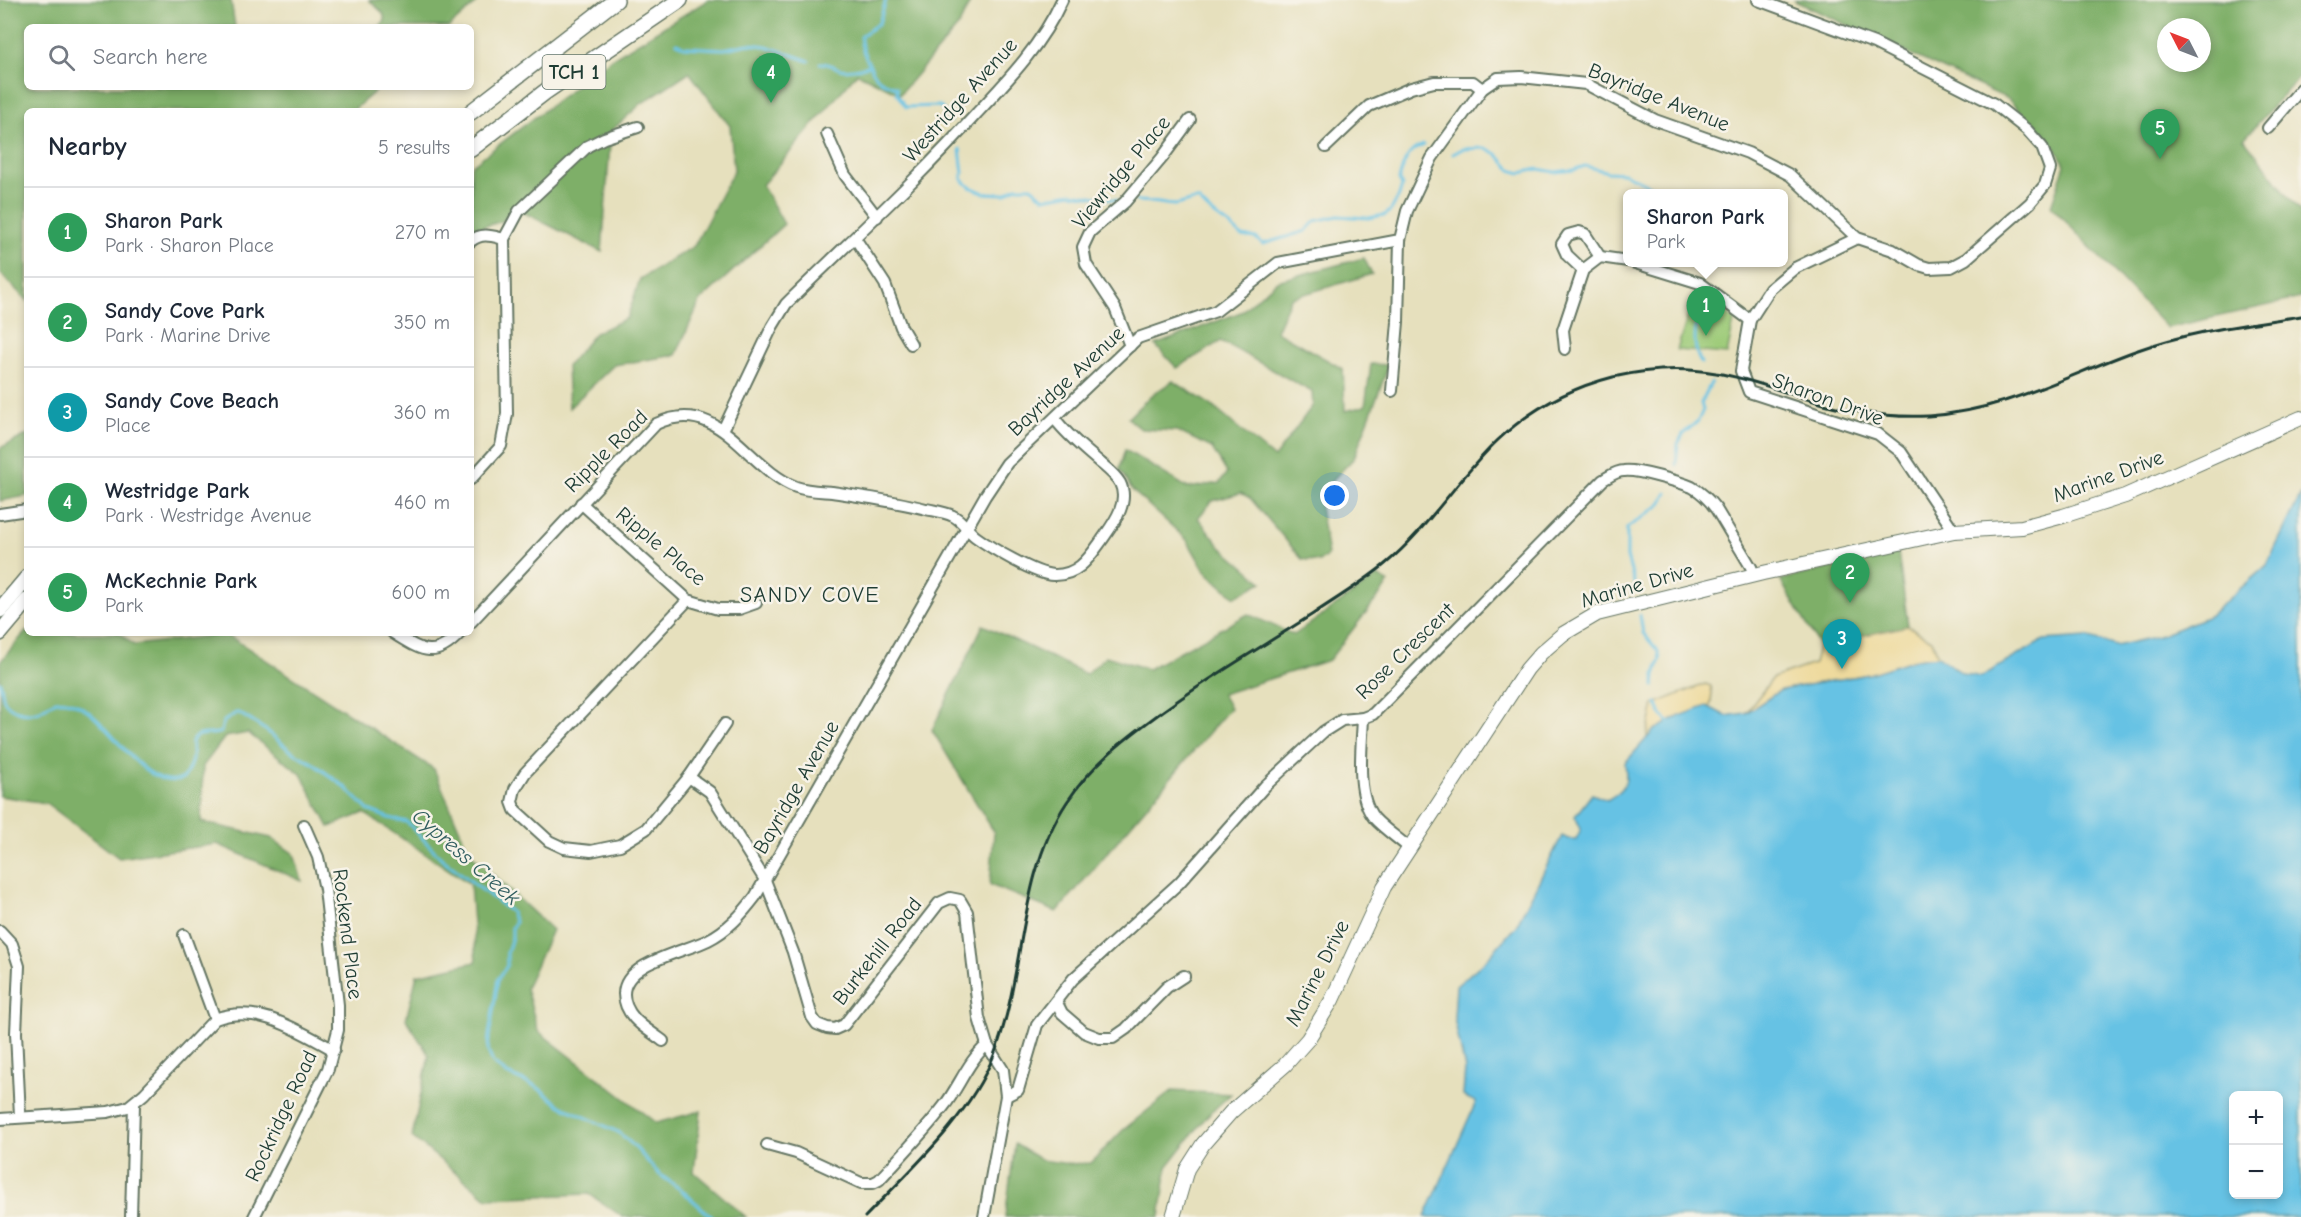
<!DOCTYPE html>
<html lang="en">
<head>
<meta charset="utf-8">
<style>
  body { margin:0; font-family:"Comic Neue",sans-serif; background:#f6f6f7; color:#1f2937 }
  .controls { position:absolute; right:18px; bottom:18px; display:grid; overflow:hidden; border-radius:9px; box-shadow:0 3px 9px #0003 }
  .controls button { width:54px; height:54px; display:grid; place-items:center; padding:0; border:0; border-bottom:2px solid #e0e1e3; background:#fff; color:#1f2937; font:30px sans-serif }
  .compass { position:absolute; left:2157px; top:18px; width:54px; height:54px; border-radius:50%; background:#fff; box-shadow:0 3px 9px #0003; rotate:312deg }
  .you { position:absolute; left:1335px; top:496px; width:21px; height:21px; margin:-15px; border:4px solid #fff; border-radius:50%; background:#1a73e8; box-shadow:0 0 0 9px #1a73e833 }
  .badge { display:grid; place-items:center; width:39px; height:39px; border-radius:50%; background:#db2777; color:#fff; font-size:20px; font-weight:700 }
  .pin { position:absolute; translate:-50% -50px; filter:drop-shadow(0 2px 3px #0008) }
  .pin::after { content:''; position:absolute; top:32px; width:21px; height:18px; background:inherit; clip-path:polygon(0 0,100% 0,50% 100%) }
  .popup { position:absolute; left:1623px; top:189px; width:165px; height:78px; box-sizing:border-box; display:grid; place-content:center; border-radius:9px; background:#fff; filter:drop-shadow(0 2px 4px #0005); font-size:20px; white-space:nowrap; color:#747a83 }
  .popup b { font-size:22px; color:#1f2937 }
  .popup::after { content:''; position:absolute; left:50%; top:100%; margin-left:-12px; border:12px solid transparent; border-top-color:#fff }
  .list { margin:0; padding:0; list-style:none }
  h2 { display:flex; justify-content:space-between; align-items:center; height:78px; margin:0; padding:0 24px; font-size:26px }
  h2 small { font-size:20px; font-weight:400; color:#747a83 }
  .list li { display:grid; grid-template-columns:39px 1fr auto; gap:18px; align-items:center; box-sizing:border-box; height:90px; padding:0 24px; border-top:2px solid #e0e1e3 }
  .list b { display:block; font-size:22px; white-space:nowrap }
  .list p { margin:0; font-size:20px; white-space:nowrap; color:#747a83 }
  .list em { font-size:20px; font-style:normal; color:#747a83 }
  .icon { flex:none; width:33px; height:33px; fill:none; stroke:currentColor; stroke-width:2; stroke-linecap:round; stroke-linejoin:round }
  .map { position:relative; flex:none; width:2301px; height:1217px; overflow:hidden }
  .search { position:absolute; background:#fff; box-shadow:0 3px 9px #0003; left:24px; top:24px; width:450px; height:66px; display:flex; align-items:center; gap:15px; box-sizing:border-box; padding:0 21px; border-radius:9px; color:#747a83; font-size:22px }
  .panel { position:absolute; background:#fff; box-shadow:0 3px 9px #0003; left:24px; top:108px; width:450px; height:528px; border-radius:9px }
  .map>svg:first-child { display:block }
  .green { fill:#9dcb78; stroke:#5e8456; stroke-width:1.5 }
  .forest { fill:#7eaf68; stroke:#4e764e; stroke-width:1.5; fill-rule:evenodd }
  .sand { fill:#eeda9e; stroke:#868c69; stroke-width:1.5 }
  .water { fill:#66c2e4; stroke:#42808c; stroke-width:1.5; fill-rule:evenodd }
  .lines { fill:none; stroke-linecap:round; stroke-linejoin:round }
  .stream { stroke:#66c2e4; stroke-width:3 }
  .minor-casing { stroke:#657664; stroke-width:14 }
  .major-casing { stroke:#657664; stroke-width:16 }
  .highway-casing { stroke:#657664; stroke-width:18 }
  .minor { stroke:#fff; stroke-width:10 }
  .major { stroke:#fff; stroke-width:14 }
  .highway { stroke:#fff; stroke-width:15 }
  .rail { stroke:#1f3d34; stroke-width:3 }
  .labels { text-anchor:middle; dominant-baseline:central; stroke-width:5; stroke-linejoin:round; paint-order:stroke }
  .shield { fill:#f7f3e8; stroke:#60746a; stroke-width:1.5 }
  .shield-label { font-size:20px; font-weight:bold; fill:#1f3d34 }
  .street-label { font-size:21px; fill:#1f3d34; stroke:#f7f3e8 }
  .neighbourhood-label { font-size:22px; letter-spacing:1.5px; fill:#1f3d34; stroke:#f7f3e8 }
  .water-label { font-size:22px; font-style:italic; fill:#315e60; stroke:#f7f3e8 }
</style>
</head>
<body>
<div class="map">
<svg width="2301" height="1217" viewBox="0 0 2301 1217">
  <rect width="100%" height="100%" fill="#f7f3e8"/>
  <filter id="ink" filterUnits="userSpaceOnUse"><feTurbulence type="fractalNoise" baseFrequency=".0167" numOctaves="2"/><feDisplacementMap in="SourceGraphic" scale="12" xChannelSelector="R" yChannelSelector="G"/><feConvolveMatrix kernelMatrix="1 2 1 2 8 2 1 2 1" color-interpolation-filters="sRGB"/></filter>
  <filter id="wash" filterUnits="userSpaceOnUse"><feTurbulence type="fractalNoise" baseFrequency=".008" numOctaves="4" result="noise"/><feDisplacementMap in="SourceGraphic" scale="24" xChannelSelector="R" yChannelSelector="G"/><feGaussianBlur stdDeviation="1.35" result="paint"/><feColorMatrix in="noise" values="0 0 0 0 0 0 0 0 0 0 0 0 0 0 0 0 0 1.4 0 .05"/><feComposite in="paint" operator="in"/></filter>
  <g filter="url(#wash)">
    <rect width="100%" height="100%" fill="#e6e0bd"/>
    <polygon class="green" points="1694,296 1713,298 1734,321 1727,354 1677,350"/>
    <g class="forest">
      <polygon points="0,0 231,0 235,27 27,27 27,87 380,87 352,111 27,111 27,301 0,273"/>
      <polygon points="369,0 480,0 449,27 379,27 385,21 383,13"/>
      <polygon points="708,0 971,0 959,25 900,94 857,73 762,185 784,224 700,301 676,355 614,365 569,408 567,366 595,333 627,318 640,279 694,246 734,170 730,126 689,72 642,103 611,131 602,252 513,207 503,221 471,230 471,166 614,57"/>
      <path d="M1793 0H2301V75L2244 139 2301 212V298L2167 328 2051 206 2065 165 2056 149 2008 99ZM2166 27H2202V63H2166Z"/>
      <polygon points="1364,258 1372,274 1291,298 1276,331 1343,369 1345,411 1365,406 1371,364 1389,365 1354,458 1318,495 1328,555 1319,562 1302,559 1250,498 1241,493 1212,501 1198,518 1221,547 1262,582 1235,597 1205,571 1187,540 1132,490 1119,469 1125,450 1188,488 1219,483 1227,473 1212,448 1177,431 1141,429 1128,418 1150,396 1173,381 1211,405 1274,458 1313,405 1312,392 1221,341 1177,368 1155,345 1241,312 1277,281"/>
      <polygon points="27,435 27,496 0,501 0,448"/>
      <polygon points="1898,552 1908,626 1819,645 1780,580"/>
      <polygon points="1378,576 1389,583 1329,660 1222,694 1230,708 1057,912 990,885 994,832 932,730 983,625 1086,674 1106,656 1148,669 1248,614 1294,635"/>
      <polygon points="27,630 27,633 119,633 134,645 226,634 434,769 469,852 552,930 526,988 538,1031 656,1123 701,1111 694,1172 746,1217 623,1217 589,1194 487,1198 412,1137 429,1055 406,1019 417,975 476,962 470,884 364,813 329,827 301,774 248,733 225,737 203,766 201,822 271,838 294,854 302,881 217,844 119,858 46,803 0,796 0,662"/>
      <polygon points="1172,1091 1231,1094 1207,1116 1167,1167 1160,1217 1005,1217 1015,1144 1041,1160 1070,1164 1091,1163 1123,1130"/>
    </g>
    <g class="sand">
      <polygon points="1908,626 1932,640 1938,656 1916,659 1869,674 1781,690 1746,713 1773,678 1814,664 1819,645"/>
      <polygon points="1705,684 1711,686 1712,694 1710,708 1648,745 1647,735 1654,704"/>
    </g>
    <path class="water" d="M2301 494V1217H1425L1476 1102 1463 1096 1465 1069 1454 1018 1456 986 1485 961 1516 926 1562 836 1568 839H1576L1581 829 1575 816 1592 794 1607 800C1626 789 1628 784 1625 763L1654 730 1680 716 1707 706 1726 716 1746 713 1781 690 1869 674 1916 659 1938 656 1962 673 1981 677 2044 640 2087 637 2116 646 2159 636 2209 616 2267 565ZM2234 1096H2278V1194H2234Z"/>
    <g class="lines">
      <g class="stream">
        <path d="M886 0 879 23 861 36C859 47 872 73 880 80 884 84 892 84 897 88V94L906 107 940 106 951 121"/>
        <polyline points="677,43 684,47 724,49 749,44 766,46 809,61"/>
        <path d="M820 63C829 63 832 66 840 69 848 71 862 68 870 65"/>
        <polyline points="960,149 963,173 962,179 970,187 984,193 1005,194 1016,187 1031,187 1044,198 1072,193 1116,200"/>
        <polyline points="1453,154 1462,149 1486,148 1497,154 1511,170 1521,173 1538,169 1555,172 1573,170 1585,166 1608,172 1624,173 1667,194"/>
        <path d="M1136 201C1150 200 1163 205 1175 205 1184 204 1190 199 1199 200 1210 216 1229 221 1241 236L1256 238 1263 244 1306 231 1315 221 1338 216 1368 218 1385 215 1391 210 1399 196 1402 186 1399 180C1403 164 1407 150 1424 145"/>
        <polyline points="1715,268 1717,262"/>
        <path d="M1701 363C1690 343 1696 323 1703 304"/>
        <polyline points="1676,465 1678,444 1683,434 1698,421 1703,410 1701,403 1711,383"/>
        <polyline points="1636,589 1627,557 1627,528 1660,505 1667,493"/>
        <polyline points="1640,615 1643,633 1658,651 1660,659 1655,675 1654,686"/>
        <path d="M0 682C2 688 2 695 4 700 9 711 27 715 37 712 44 709 49 703 57 701 68 699 79 705 87 711 114 729 147 794 184 778 187 772 191 765 192 759 194 751 188 740 197 736 203 733 214 735 221 732L223 722 236 713H239L267 731 291 751 314 764 346 788 368 810 389 818 407 822 442 859 511 912 515 922 512 928V937L507 953V966L498 979 489 1036 488 1051 493 1063 507 1074 537 1087 561 1106 618 1132 635 1147 659 1174 680 1189 712 1217"/>
        <polyline points="1657,703 1661,715 1670,723"/>
      </g>
    </g>
  </g>
  <g filter="url(#ink)">
    <g class="lines">
      <g class="minor-casing">
        <g id="minor">
          <polyline points="2268,128 2301,89"/>
          <polyline points="827,134 845,175 877,217"/>
          <polyline points="1326,147 1369,106 1411,88 1434,82 1473,82 1482,89"/>
          <polyline points="855,238 885,284 901,327 911,344"/>
          <polyline points="1857,238 1795,268 1770,289 1750,320 1741,371 1749,392 1878,434 1901,452 1954,531"/>
          <path d="M471 241C482 232 492 236 504 239"/>
          <polyline points="1632,262 1700,283 1750,320"/>
          <polyline points="1583,270 1567,255 1562,244 1568,235 1579,232 1585,234 1600,257"/>
          <polyline points="1130,346 1115,308 1086,264 1083,247 1090,232 1125,202 1162,158 1190,120"/>
          <polyline points="1565,349 1563,330 1583,270 1600,257 1628,261"/>
          <polyline points="1392,391 1398,322 1400,240"/>
          <path d="M723 430 772 327 786 304C850 241 917 180 977 113 1010 78 1042 44 1062 0"/>
          <polyline points="471,479 501,446 507,414 504,239 519,211 588,146 604,138 638,127"/>
          <polyline points="581,503 688,600 718,609 739,609 756,603"/>
          <polyline points="0,514 27,510"/>
          <polyline points="688,600 525,773 515,789 512,802 515,810 549,841 564,848 591,851 620,845 646,829 689,777 710,792 765,880 793,952 812,1017 817,1024 827,1028 835,1029 844,1025 939,903 950,898 960,900 967,912 979,1018 987,1045 1003,1070 1006,1096 984,1217"/>
          <path d="M471 622 656 424C720 394 746 468 796 487 807 491 821 491 832 492 864 497 895 501 926 509 935 511 945 512 953 516 961 519 968 531 976 537 991 548 1035 574 1053 575 1078 576 1089 558 1102 540 1113 524 1130 503 1120 483 1115 474 1105 467 1097 460 1082 447 1067 435 1055 419"/>
          <path d="M393 633C421 650 434 661 460 633"/>
          <path d="M1363 718C1362 746 1355 795 1374 818 1384 829 1398 838 1409 848"/>
          <polyline points="689,777 725,724"/>
          <polyline points="0,931 12,944 19,966 16,1033 20,1116"/>
          <polyline points="184,935 215,1019"/>
          <polyline points="1057,1003 1062,1013 1084,1032 1099,1038 1113,1038 1126,1029 1167,987 1184,976"/>
          <path d="M663 1041C654 1034 642 1027 634 1018 628 1011 624 1003 624 994 624 962 685 952 708 940 728 930 742 914 755 897L985 496 1007 463 1138 338 1216 311 1278 263 1400 240 1407 211 1432 158 1482 89 1498 78 1521 77 1586 84 1655 120 1748 153 1790 175 1857 238 1893 250 1919 265 1929 268 1951 267 1966 259 2030 203 2045 185 2050 169 2042 147 2027 130 1994 104 1874 43 1758 0"/>
          <path d="M1006 1096 1018 1090 1037 1025 1073 979 1179 883 1265 786 1323 732 1342 720 1363 718 1373 714 1603 480C1610 476 1616 471 1624 471 1636 469 1680 482 1692 487 1701 492 1710 501 1716 509L1751 567 1754 575"/>
          <path d="M0 1119 108 1112 128 1107 144 1094 215 1019C258 1003 297 1030 334 1050"/>
          <path d="M767 1145 796 1153 861 1183H873L879 1180C901 1156 924 1132 944 1106 959 1087 968 1061 987 1045"/>
          <polyline points="131,1217 134,1104"/>
          <polyline points="254,1217 328,1069 338,1030 338,1005 325,889 318,857 304,825"/>
        </g>
      </g>
      <g class="major-casing">
        <polyline id="major" points="1173,1217 1187,1169 1203,1144 1231,1112 1285,1065 1308,1039 1332,1000 1384,887 1527,669 1541,653 1563,634 1597,614 1763,573 1954,531 2022,527 2063,516 2125,496 2301,418"/>
      </g>
      <g class="highway-casing">
        <g id="highway">
          <polyline points="471,112 616,0"/>
          <polyline points="471,149 545,92 680,0"/>
          <polyline points="0,610 27,578"/>
          <polyline points="0,633 27,601"/>
        </g>
      </g>
      <use href="#minor" class="minor"/>
      <use href="#major" class="major"/>
      <use href="#highway" class="highway"/>
      <path class="rail" d="M865 1217C912 1168 968 1119 994 1055 1026 973 1017 877 1067 802 1092 764 1127 737 1163 711 1211 676 1263 646 1313 614 1337 598 1362 583 1384 565 1428 529 1457 479 1498 440 1531 409 1570 388 1613 377 1647 369 1683 367 1716 373 1748 378 1777 390 1807 399 1845 411 1888 418 1928 416 2003 411 2066 376 2135 351 2189 331 2245 325 2301 316"/>
    </g>
  </g>
  <g class="labels">
    <rect class="shield" x="542.5" y="55" width="63" height="34" rx="4.5"/>
    <g class="shield-label">
      <text x="574" y="72">TCH 1</text>
    </g>
    <g class="street-label">
      <text transform="translate(1659 97) rotate(22)">Bayridge Avenue</text>
      <text transform="translate(960 100) rotate(-48)">Westridge Avenue</text>
      <text transform="translate(1121 172) rotate(-50)">Viewridge Place</text>
      <text transform="translate(1066 381) rotate(-43)">Bayridge Avenue</text>
      <text transform="translate(1828 399) rotate(20)">Sharon Drive</text>
      <text transform="translate(606 451) rotate(-45)">Ripple Road</text>
      <text transform="translate(2108 476) rotate(-20)">Marine Drive</text>
      <text transform="translate(661 546) rotate(40)">Ripple Place</text>
      <text transform="translate(1637 585) rotate(-16)">Marine Drive</text>
      <text transform="translate(1405 651) rotate(-44)">Rose Crescent</text>
      <text transform="translate(796 787) rotate(-60)">Bayridge Avenue</text>
      <text transform="translate(348 934) rotate(83)">Rockend Place</text>
      <text transform="translate(877 951) rotate(-52)">Burkehill Road</text>
      <text transform="translate(1317 973) rotate(-63)">Marine Drive</text>
      <text transform="translate(281 1116) rotate(-65)">Rockridge Road</text>
    </g>
    <g class="neighbourhood-label">
      <text x="810" y="595">SANDY COVE</text>
    </g>
    <g class="water-label">
      <text transform="translate(466 857) rotate(41)">Cypress Creek</text>
    </g>
  </g>
</svg>
<div class="controls">
<button>+</button>
<button>−</button>
</div>
<svg class="compass" viewBox="-18 -18 36 36"><path d="M0-13l5 13h-10z" fill="#e53935"/><path d="M0 13l5-13h-10z" fill="#747a83"/></svg>
<div class="you"></div>
<div class="pin badge" style="left:1706px;top:336px;background:#2e9e5b">1</div>
<div class="popup"><b>Sharon Park</b>Park</div>
<div class="pin badge" style="left:1850px;top:603px;background:#2e9e5b">2</div>
<div class="pin badge" style="left:1842px;top:669px;background:#0f9aa8">3</div>
<div class="pin badge" style="left:771px;top:103px;background:#2e9e5b">4</div>
<div class="pin badge" style="left:2160px;top:159px;background:#2e9e5b">5</div>
<div class="search"><svg class="icon" aria-label="search" viewBox="0 0 24 24"><circle cx="10" cy="10" r="6"/><path d="M15 15l6 6"/></svg>Search here</div>
<section class="panel">
<h2>Nearby<small>5 results</small></h2>
<ul class="list">
<li><span class="badge" style="background:#2e9e5b">1</span><div><b>Sharon Park</b><p>Park · Sharon Place</p></div><em>270 m</em></li>
<li><span class="badge" style="background:#2e9e5b">2</span><div><b>Sandy Cove Park</b><p>Park · Marine Drive</p></div><em>350 m</em></li>
<li><span class="badge" style="background:#0f9aa8">3</span><div><b>Sandy Cove Beach</b><p>Place</p></div><em>360 m</em></li>
<li><span class="badge" style="background:#2e9e5b">4</span><div><b>Westridge Park</b><p>Park · Westridge Avenue</p></div><em>460 m</em></li>
<li><span class="badge" style="background:#2e9e5b">5</span><div><b>McKechnie Park</b><p>Park</p></div><em>600 m</em></li>
</ul>
</section>
</div>
</body>
</html>
